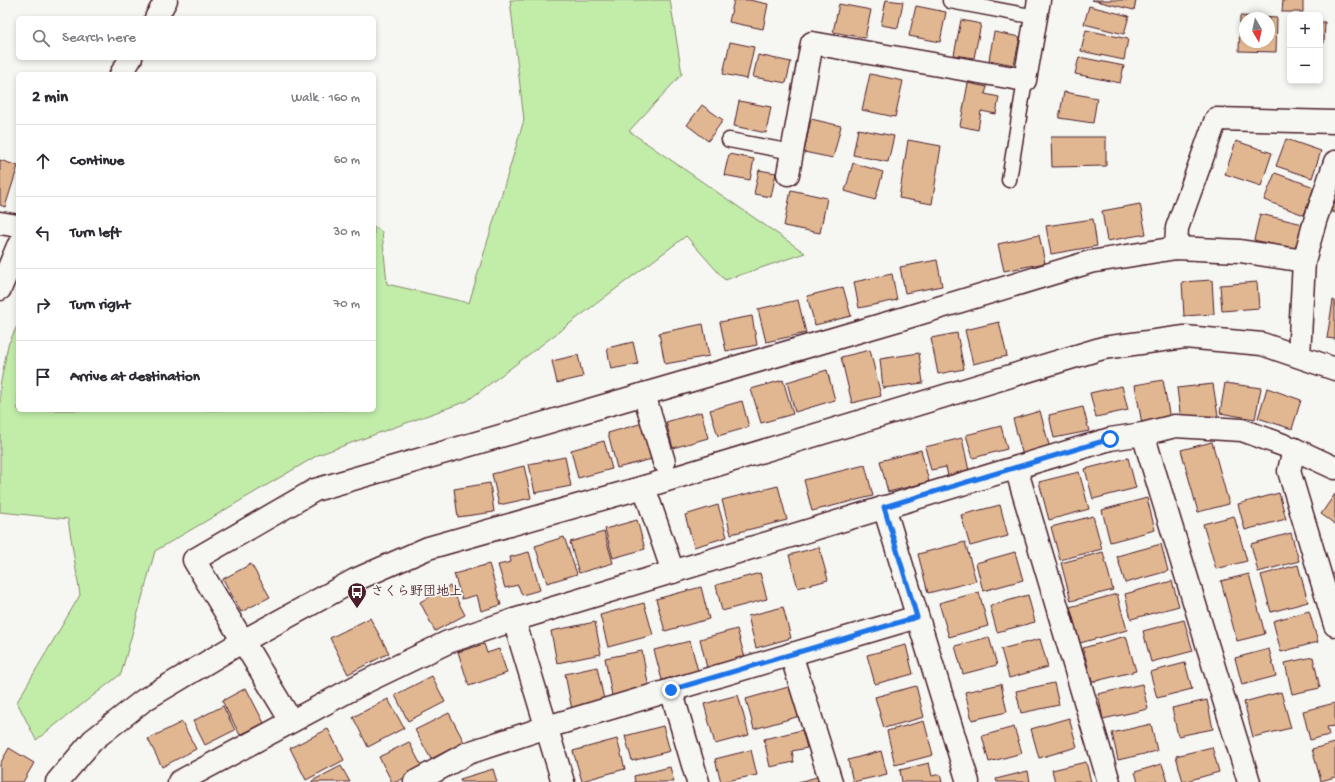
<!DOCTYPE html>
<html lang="en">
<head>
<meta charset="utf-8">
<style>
  body { margin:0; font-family:"Gochi Hand","Klee One",sans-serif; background:#f2f2f3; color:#2b2b33 }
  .controls { position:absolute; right:12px; top:12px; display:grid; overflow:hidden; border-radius:6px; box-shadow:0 2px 6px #0003 }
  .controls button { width:36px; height:36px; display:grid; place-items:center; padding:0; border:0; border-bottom:1px solid #e1e1e2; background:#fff; color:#2b2b33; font:20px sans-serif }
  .compass { position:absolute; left:1239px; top:12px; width:36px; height:36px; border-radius:50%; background:#fff; box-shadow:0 2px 6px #0003; rotate:171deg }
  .stop { position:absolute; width:12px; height:12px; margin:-9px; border:3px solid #1a73e8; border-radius:50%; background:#fff }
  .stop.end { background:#1a73e8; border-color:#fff; box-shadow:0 1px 4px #0008 }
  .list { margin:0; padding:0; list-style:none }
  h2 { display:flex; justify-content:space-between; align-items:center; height:52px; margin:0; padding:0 16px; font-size:17px }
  h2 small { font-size:13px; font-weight:400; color:#7c7c81 }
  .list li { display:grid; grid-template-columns:26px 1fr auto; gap:12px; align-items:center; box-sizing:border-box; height:72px; padding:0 16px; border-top:1px solid #e1e1e2 }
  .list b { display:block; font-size:15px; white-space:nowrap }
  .list em { font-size:13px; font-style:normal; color:#7c7c81 }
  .icon { flex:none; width:22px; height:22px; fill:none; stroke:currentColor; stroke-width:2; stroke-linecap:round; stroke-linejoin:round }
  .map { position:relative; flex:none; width:1335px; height:782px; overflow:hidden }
  .search { position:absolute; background:#fff; box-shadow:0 2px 6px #0003; left:16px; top:16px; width:360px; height:44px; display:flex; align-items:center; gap:10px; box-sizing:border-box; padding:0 14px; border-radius:6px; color:#7c7c81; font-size:15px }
  .panel { position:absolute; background:#fff; box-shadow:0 2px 6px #0003; left:16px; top:72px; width:360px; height:340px; border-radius:6px }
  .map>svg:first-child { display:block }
  .green { fill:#c1eda9; stroke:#86866a }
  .building { fill:#e1b792; stroke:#4a1f2b; fill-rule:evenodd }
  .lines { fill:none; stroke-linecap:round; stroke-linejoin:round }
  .lane-casing { stroke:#4a1f2b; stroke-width:17 }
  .street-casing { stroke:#4a1f2b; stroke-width:25 }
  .secondary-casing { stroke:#4a1f2b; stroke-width:25 }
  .lane { stroke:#f6f6f2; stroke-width:14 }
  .street { stroke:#f6f6f2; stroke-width:22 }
  .secondary { stroke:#f6f6f2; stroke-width:22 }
  .route { stroke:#1a73e8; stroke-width:5 }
  .labels { text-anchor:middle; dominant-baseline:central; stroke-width:3.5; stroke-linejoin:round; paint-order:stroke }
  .poi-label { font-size:13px; font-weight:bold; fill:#4a1f2b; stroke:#f6f6f2; text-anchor:start }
</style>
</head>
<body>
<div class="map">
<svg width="1335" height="782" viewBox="0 0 1335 782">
  <rect width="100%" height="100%" fill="#f6f6f2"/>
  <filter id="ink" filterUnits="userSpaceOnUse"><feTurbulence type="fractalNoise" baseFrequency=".025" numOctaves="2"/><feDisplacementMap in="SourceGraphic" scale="8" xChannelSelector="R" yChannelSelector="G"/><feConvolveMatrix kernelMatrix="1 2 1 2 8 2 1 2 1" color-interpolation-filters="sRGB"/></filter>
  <g filter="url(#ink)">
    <polygon class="green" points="510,0 670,0 682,74 629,131 805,253 725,280 686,236 467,401 318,455 155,551 121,674 36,740 17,702 80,595 68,519 0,512 0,386 8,345 18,324 18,410 374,410 374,226 382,232 387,284 469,303 524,120"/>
    <g class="building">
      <polygon points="734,0 749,0 768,4 763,29 729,22"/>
      <polygon points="886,0 903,2 898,28 881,25"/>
      <polygon points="1092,0 1136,0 1134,10"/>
      <polygon points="1283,0 1303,0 1303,12 1282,12"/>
      <polygon points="839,4 871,10 865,38 833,32"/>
      <polygon points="916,6 946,12 940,42 909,36"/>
      <polygon points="1089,6 1129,16 1124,34 1084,24"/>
      <path d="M1240 16 1277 18 1276 52 1239 51ZM1245 18H1269V42H1245Z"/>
      <polygon points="961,20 981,24 974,58 954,55"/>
      <polygon points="1320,22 1325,22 1324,43 1320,43"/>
      <polygon points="1086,30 1128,39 1124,60 1081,51"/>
      <polygon points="994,32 1020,37 1014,65 989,60"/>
      <polygon points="730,42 754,47 747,79 723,74"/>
      <polygon points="758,55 791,62 786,83 753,77"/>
      <polygon points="1079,57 1124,66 1120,83 1075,74"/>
      <polygon points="870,74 903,81 895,117 862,110"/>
      <polygon points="968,83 987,87 985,94 999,97 996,114 981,111 978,130 960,126"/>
      <polygon points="1064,92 1097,98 1093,123 1059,118"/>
      <polygon points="739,101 771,107 766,133 734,126"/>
      <polygon points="702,105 723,120 708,141 687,125"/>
      <polygon points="811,119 841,126 833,158 804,152"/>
      <polygon points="858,129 894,136 888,162 853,155"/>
      <polygon points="1051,137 1106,137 1106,166 1052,167"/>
      <polygon points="1286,139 1321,151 1312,178 1276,166"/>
      <polygon points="908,140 941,146 932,204 899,198"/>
      <polygon points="1236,141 1272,153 1261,186 1225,174"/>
      <polygon points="729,154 754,159 750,180 724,175"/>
      <polygon points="0,160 18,166 5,207 0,205"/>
      <polygon points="853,163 883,172 875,200 845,191"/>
      <polygon points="759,170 776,173 771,197 754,194"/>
      <polygon points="1275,173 1314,187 1304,215 1264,200"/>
      <polygon points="791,190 827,198 820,233 784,226"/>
      <polygon points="1335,200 1335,213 1331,211"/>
      <polygon points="1140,204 1146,234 1107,241 1102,211"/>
      <polygon points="1260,214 1303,224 1297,250 1254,240"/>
      <polygon points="1093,219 1097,246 1051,254 1046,226"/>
      <polygon points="1039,235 1045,263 1004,271 998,244"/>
      <polygon points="937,260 942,286 905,293 900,267"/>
      <polygon points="892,274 897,300 859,308 854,282"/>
      <polygon points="1212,280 1214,314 1184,316 1182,282"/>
      <polygon points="1257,282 1259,308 1222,311 1220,285"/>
      <polygon points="843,287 851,316 815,325 807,296"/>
      <polygon points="798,300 806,333 766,342 758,309"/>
      <polygon points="1333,300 1335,301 1335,339 1327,338"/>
      <polygon points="752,316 757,345 726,351 720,322"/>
      <polygon points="999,322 1007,356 973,364 965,330"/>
      <polygon points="703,324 709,356 665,364 659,333"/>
      <polygon points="957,333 964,369 938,374 931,338"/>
      <polygon points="633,342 638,364 611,369 607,348"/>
      <polygon points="870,350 881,396 852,403 841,357"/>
      <polygon points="919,353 923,383 883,388 880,359"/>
      <polygon points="578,355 583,377 557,383 552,361"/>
      <polygon points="827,370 835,400 795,412 787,382"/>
      <polygon points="783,380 793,414 761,423 751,389"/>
      <polygon points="1163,380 1170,419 1142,424 1135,385"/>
      <polygon points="1225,383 1261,388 1255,419 1220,413"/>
      <polygon points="1213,384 1218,416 1181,420 1177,388"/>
      <polygon points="1122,386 1128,410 1096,417 1090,393"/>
      <polygon points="1267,388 1301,400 1292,429 1258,418"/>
      <polygon points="742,401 749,427 718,436 710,410"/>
      <polygon points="1083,407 1089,431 1054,438 1049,415"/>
      <polygon points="1040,411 1050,449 1023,456 1013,419"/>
      <polygon points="701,412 708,438 673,448 666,422"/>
      <polygon points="643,423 652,459 617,468 608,433"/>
      <polygon points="1001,426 1007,449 973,458 966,435"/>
      <polygon points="962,438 969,471 948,476 946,467 931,470 925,447"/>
      <polygon points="604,441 612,469 578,478 571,450"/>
      <polygon points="1212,442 1229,504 1198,512 1181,450"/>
      <polygon points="921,450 929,482 888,492 880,461"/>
      <polygon points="565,457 571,486 535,493 529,464"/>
      <polygon points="1128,458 1136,488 1093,499 1085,469"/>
      <polygon points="865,465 873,496 812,511 804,480"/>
      <polygon points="524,466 531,498 499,505 492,474"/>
      <polygon points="1079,472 1089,509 1049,520 1039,482"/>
      <polygon points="490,483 494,512 458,517 454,489"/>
      <polygon points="778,486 787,520 731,534 722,500"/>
      <polygon points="1279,493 1286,519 1245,530 1238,504"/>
      <polygon points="1335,494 1335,524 1321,514"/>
      <polygon points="1147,498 1155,530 1110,542 1102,510"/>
      <polygon points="718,505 727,537 694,547 685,515"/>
      <polygon points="1000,505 1008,536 970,546 961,515"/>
      <polygon points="1093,516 1102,549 1060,560 1051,527"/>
      <polygon points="1234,516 1247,561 1216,569 1203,524"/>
      <polygon points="637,520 645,549 613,558 605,529"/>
      <polygon points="604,532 613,563 579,573 570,542"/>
      <polygon points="1291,533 1299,561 1258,572 1251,544"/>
      <polygon points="564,537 577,574 547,583 535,546"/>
      <polygon points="965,542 976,581 928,593 918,554"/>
      <polygon points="1161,544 1168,571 1125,583 1117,556"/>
      <polygon points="819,547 828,580 798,588 789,555"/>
      <polygon points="529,552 540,590 522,595 518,585 505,588 498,565 511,562 510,557"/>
      <polygon points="1015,552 1023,580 983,591 976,563"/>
      <polygon points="1103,552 1113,590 1071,601 1061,563"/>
      <polygon points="251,564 270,597 241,612 223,579"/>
      <polygon points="489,564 501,605 481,611 477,595 462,599 454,574"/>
      <polygon points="1298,565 1308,602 1271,612 1261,575"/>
      <polygon points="760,573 767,599 722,611 716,585"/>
      <polygon points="1249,574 1265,634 1237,641 1221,581"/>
      <polygon points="1172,581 1179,606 1131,619 1125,594"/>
      <polygon points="450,586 465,615 435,631 420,602"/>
      <polygon points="701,587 709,619 665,631 656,599"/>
      <polygon points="979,592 988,626 949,637 939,603"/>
      <polygon points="1117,594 1127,630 1080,643 1070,607"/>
      <polygon points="1028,595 1035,622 997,632 990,606"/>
      <polygon points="644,603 653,635 608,647 600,615"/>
      <polygon points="783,607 791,638 756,648 748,616"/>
      <polygon points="1309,611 1318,642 1281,652 1273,621"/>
      <polygon points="370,618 389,653 348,674 330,638"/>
      <polygon points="1184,620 1193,651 1151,662 1143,631"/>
      <polygon points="595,622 601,654 557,663 551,631"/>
      <polygon points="737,629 745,658 707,668 700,639"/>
      <polygon points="1126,636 1136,671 1092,682 1083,648"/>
      <polygon points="989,637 997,665 963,674 955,646"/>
      <polygon points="1040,639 1048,667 1009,678 1001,649"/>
      <polygon points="690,641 698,671 662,680 654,650"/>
      <polygon points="484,644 487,653 499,649 507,673 469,686 458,652"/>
      <polygon points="906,645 913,674 875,684 867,655"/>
      <polygon points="1269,649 1276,676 1242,685 1235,658"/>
      <polygon points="642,651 650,694 613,701 605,658"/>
      <polygon points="1313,657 1320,688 1292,694 1285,663"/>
      <polygon points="1185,663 1192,689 1157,698 1150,672"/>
      <polygon points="597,667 605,704 572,710 565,674"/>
      <polygon points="432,676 445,702 408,721 395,695"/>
      <polygon points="1054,683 1059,705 1021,713 1016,691"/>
      <polygon points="1001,684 1007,712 972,720 965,692"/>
      <polygon points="1142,684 1148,709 1103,719 1098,694"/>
      <polygon points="792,686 800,716 754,729 746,699"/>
      <polygon points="916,686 924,717 884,728 875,697"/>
      <polygon points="246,688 264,723 240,735 222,701"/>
      <polygon points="1281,692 1291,728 1253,737 1244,702"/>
      <polygon points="738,695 749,735 715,744 704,704"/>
      <polygon points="388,699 404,728 368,747 353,717"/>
      <polygon points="1207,700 1213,729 1178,736 1172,708"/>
      <polygon points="1335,703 1335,726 1327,727 1329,735 1310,740 1303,711"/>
      <polygon points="223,706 235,730 205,745 193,721"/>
      <polygon points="449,713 464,742 431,759 415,730"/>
      <polygon points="1069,718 1077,747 1039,758 1031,729"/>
      <polygon points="924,721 933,755 895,765 887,731"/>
      <polygon points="182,722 196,749 162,767 148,739"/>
      <polygon points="1151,724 1157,751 1118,760 1112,733"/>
      <polygon points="663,726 670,751 632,761 625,736"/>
      <polygon points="1014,727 1022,753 989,762 982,736"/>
      <polygon points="328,729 344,760 306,780 290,748"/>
      <polygon points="802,730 807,748 792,751 794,762 770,767 764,739"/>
      <polygon points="617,739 625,769 582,781 573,751"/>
      <polygon points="409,742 423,769 396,782 392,782 379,757"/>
      <polygon points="1335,743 1335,777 1321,781 1312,749"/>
      <polygon points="1212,747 1219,772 1183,782 1176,756"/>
      <polygon points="9,748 34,763 23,782 0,782 0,764"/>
      <polygon points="751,750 757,775 721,782 715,759"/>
      <polygon points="881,751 887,774 853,782 848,760"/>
      <polygon points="1086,762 1091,782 1055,782 1052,770"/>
      <polygon points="929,763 932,776 940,774 942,782 902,782 900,770"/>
      <polygon points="1162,764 1168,782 1138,782 1135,772"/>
      <polygon points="341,766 350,782 312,782 312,781"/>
      <polygon points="670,767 674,782 635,782 634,776"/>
      <polygon points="493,769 497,782 461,782 460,779"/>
      <polygon points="1028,771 1030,782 997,782 996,779"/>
      <polygon points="817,777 818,782 798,782"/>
    </g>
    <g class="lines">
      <g class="lane-casing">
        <g id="lane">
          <polyline points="950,1 1036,17"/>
          <polyline points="729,140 792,152"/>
          <polyline points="1009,180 1025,80"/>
        </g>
      </g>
      <g class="street-casing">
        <g id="street">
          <polyline points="788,174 812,43 1025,80 1039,0"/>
          <polyline points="0,223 18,226"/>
          <polyline points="1176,248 1177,228 1216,119 1335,122"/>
          <polyline points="1299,356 1304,261 1315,221 1335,162"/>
          <polyline points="644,394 664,462"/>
          <polyline points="1143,434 1249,782"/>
          <polyline points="1294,449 1289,471 1335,625"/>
          <polyline points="1016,468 1109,782"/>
          <polyline points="644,487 673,572"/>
          <polyline points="884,507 968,782"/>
          <polyline points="514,620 563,782"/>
          <polyline points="791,654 831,782"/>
          <polyline points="671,690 698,782"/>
          <polyline points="291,721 194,560 315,490 898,320 1090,262 1176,248 1240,251 1304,261"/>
          <polyline points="179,782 365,682 448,642 514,620 1110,439 1143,434 1175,426 1242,430 1294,449 1335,468"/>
          <polyline points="415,782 468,753 547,727 917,617"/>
        </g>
      </g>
      <g class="secondary-casing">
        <g id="secondary">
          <polyline points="156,18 166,0"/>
          <polyline points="121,74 131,58"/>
          <polyline points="0,289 18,246"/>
          <polyline points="57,782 93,740 144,700 243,641 355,580 428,548 644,487 1103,348 1185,337 1262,344 1335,369"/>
        </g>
      </g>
      <use href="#lane" class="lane"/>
      <use href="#street" class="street"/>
      <use href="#secondary" class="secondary"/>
    </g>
  </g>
  <g class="lines" filter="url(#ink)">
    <polyline class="route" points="671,690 917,617 884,507 1110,439"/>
  </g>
  <defs>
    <g id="bus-pin" transform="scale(1)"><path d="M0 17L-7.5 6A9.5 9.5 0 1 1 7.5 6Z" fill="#4a1f2b" stroke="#f6f6f2"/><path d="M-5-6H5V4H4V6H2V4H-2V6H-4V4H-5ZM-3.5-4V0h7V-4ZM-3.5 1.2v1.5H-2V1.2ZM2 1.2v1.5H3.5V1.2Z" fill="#fff"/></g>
  </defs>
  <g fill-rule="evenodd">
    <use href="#bus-pin" x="357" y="592"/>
  </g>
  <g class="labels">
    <g class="poi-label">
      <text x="371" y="592">さくら野団地上</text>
    </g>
  </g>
</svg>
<div class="controls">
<button>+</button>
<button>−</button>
</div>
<svg class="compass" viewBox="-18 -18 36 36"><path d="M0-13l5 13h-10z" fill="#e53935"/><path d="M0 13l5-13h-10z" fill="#7c7c81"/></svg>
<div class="stop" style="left:1110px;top:439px"></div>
<div class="stop end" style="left:671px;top:690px"></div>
<div class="search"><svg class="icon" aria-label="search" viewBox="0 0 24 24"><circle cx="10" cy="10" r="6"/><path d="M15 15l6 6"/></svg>Search here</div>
<section class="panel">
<h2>2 min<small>Walk · 160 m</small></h2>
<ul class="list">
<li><svg class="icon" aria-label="ahead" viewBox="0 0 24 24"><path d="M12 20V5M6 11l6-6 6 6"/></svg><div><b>Continue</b></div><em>60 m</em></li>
<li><svg class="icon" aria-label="left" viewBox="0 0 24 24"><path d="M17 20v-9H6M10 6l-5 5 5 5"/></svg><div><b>Turn left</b></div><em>30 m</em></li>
<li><svg class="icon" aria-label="right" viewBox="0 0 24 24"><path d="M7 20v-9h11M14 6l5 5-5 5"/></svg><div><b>Turn right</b></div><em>70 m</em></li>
<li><svg class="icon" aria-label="arrive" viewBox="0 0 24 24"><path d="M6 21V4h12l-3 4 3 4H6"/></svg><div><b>Arrive at destination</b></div></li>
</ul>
</section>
</div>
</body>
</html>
